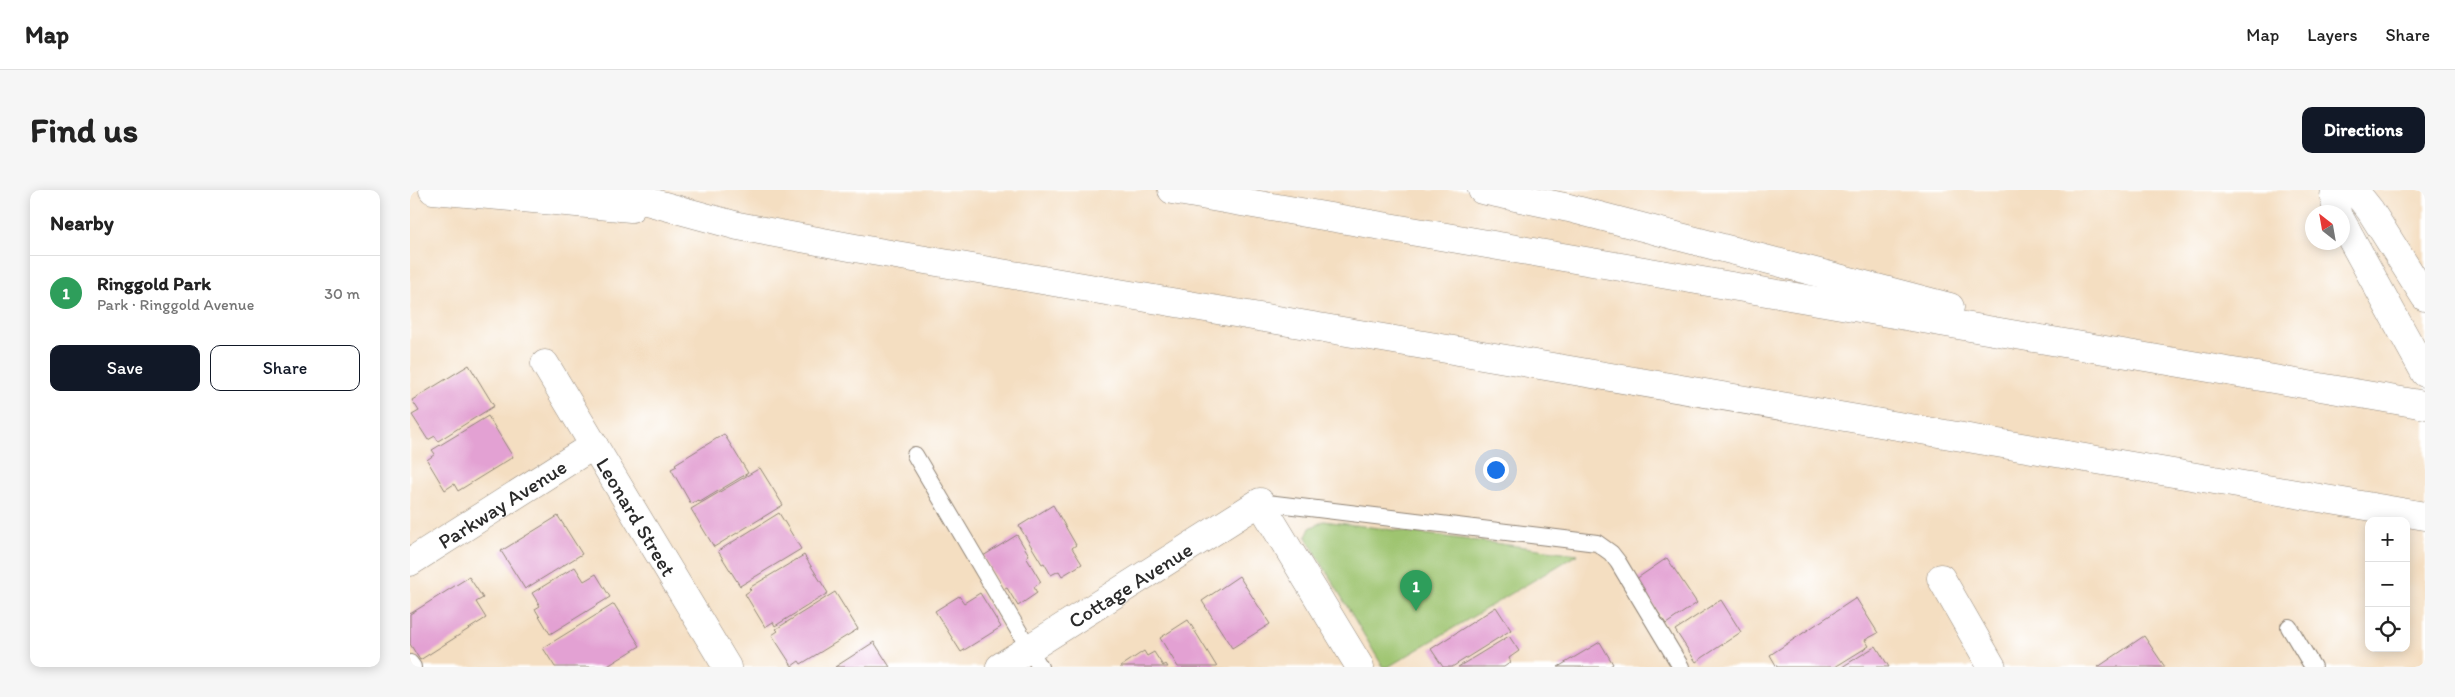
<!DOCTYPE html>
<html lang="en">
<head>
<meta charset="utf-8">
<style>
  body { margin:0; font-family:Itim,sans-serif; background:#f6f6f6; color:#222 }
  .controls { position:absolute; right:15px; bottom:15px; display:grid; overflow:hidden; border-radius:10px; box-shadow:0 2px 12px #0003 }
  .controls button { width:45px; height:45px; display:grid; place-items:center; padding:0; border:0; border-bottom:1px solid #e0e0e0; background:#fff; color:#222; font:25px sans-serif }
  .compass { position:absolute; left:1895px; top:15px; width:45px; height:45px; border-radius:50%; background:#fff; box-shadow:0 2px 12px #0003; rotate:329deg }
  .you { position:absolute; left:1085px; top:279px; width:18px; height:18px; margin:-12px; border:4px solid #fff; border-radius:50%; background:#1a73e8; box-shadow:0 0 0 8px #1a73e833 }
  .badge { display:grid; place-items:center; width:32px; height:32px; border-radius:50%; background:#111827; color:#fff; font-size:16px; font-weight:700 }
  .pin { position:absolute; translate:-50% -41px; filter:drop-shadow(0 1px 2px #0008) }
  .pin::after { content:''; position:absolute; top:26px; width:18px; height:15px; background:inherit; clip-path:polygon(0 0,100% 0,50% 100%) }
  .list { margin:0; padding:0; list-style:none }
  h2 { display:flex; justify-content:space-between; align-items:center; height:65px; margin:0; padding:0 20px; font-size:21px }
  h2 small { font-size:16px; font-weight:400; color:#767676 }
  .list li { display:grid; grid-template-columns:32px 1fr auto; gap:15px; align-items:center; box-sizing:border-box; height:75px; padding:0 20px; border-top:1px solid #e0e0e0 }
  .list b { display:block; font-size:19px; white-space:nowrap }
  .list p { margin:0; font-size:16px; white-space:nowrap; color:#767676 }
  .list em { font-size:16px; font-style:normal; color:#767676 }
  .actions { display:flex; gap:10px; padding:15px 20px }
  .actions a { flex:1; padding:11px 0; border:1px solid #111827; border-radius:10px; text-align:center; font-size:18px; color:#111827 }
  .actions .main { background:#111827; color:#fff }
  .icon { flex:none; width:28px; height:28px; fill:none; stroke:currentColor; stroke-width:2; stroke-linecap:round; stroke-linejoin:round }
  .map { position:relative; flex:none; width:2015px; height:477px; overflow:hidden; border-radius:10px }
  header { display:flex; align-items:center; gap:30px; box-sizing:border-box; height:70px; padding:0 25px; background:#fff; border-bottom:1px solid #e0e0e0 }
  header strong { font-size:24px }
  nav { display:flex; gap:28px; margin-inline-start:auto; font-size:18px }
  .intro { display:flex; align-items:center; justify-content:space-between; box-sizing:border-box; height:120px; padding:0 30px }
  h1 { margin:0; font-size:35px }
  .button { padding:12px 22px; border-radius:10px; background:#111827; color:#fff; font-size:18px; font-weight:700 }
  main { display:flex; gap:30px; padding:0 30px }
  aside { flex:1; background:#fff; border-radius:10px; box-shadow:0 2px 12px #0003 }
  .map>svg:first-child { display:block }
  .green { fill:#9ec46f; stroke:#64784d }
  .building { fill:#e3a1d3 }
  .lines { fill:none; stroke-linecap:round; stroke-linejoin:round }
  .lane-casing { stroke:#908476; stroke-width:18 }
  .street-casing { stroke:#908476; stroke-width:29 }
  .secondary-casing { stroke:#908476; stroke-width:29 }
  .highway-casing { stroke:#908476; stroke-width:29 }
  .lane { stroke:#fff; stroke-width:16 }
  .street { stroke:#fff; stroke-width:28 }
  .secondary { stroke:#fff; stroke-width:28 }
  .highway { stroke:#fff; stroke-width:28 }
  .labels { text-anchor:middle; dominant-baseline:central; stroke-width:4.5; stroke-linejoin:round; paint-order:stroke }
  .street-label { font-size:21px; fill:#2b2b2b; stroke:#fff }
</style>
</head>
<body>
<header>
<strong>Map</strong>
<nav><a>Map</a><a>Layers</a><a>Share</a></nav>
</header>
<div class="intro"><h1>Find us</h1><a class="button">Directions</a></div>
<main>
<aside>
<h2>Nearby<small></small></h2>
<ul class="list">
<li><span class="badge" style="background:#2e9e5b">1</span><div><b>Ringgold Park</b><p>Park · Ringgold Avenue</p></div><em>30 m</em></li>
</ul>
<div class="actions"><a class="main">Save</a><a>Share</a></div>
</aside>
<div class="map">
<svg width="2015" height="477" viewBox="0 0 2015 477">
  <rect width="100%" height="100%" fill="#fff"/>
  <filter id="ink" filterUnits="userSpaceOnUse"><feTurbulence type="fractalNoise" baseFrequency=".02" numOctaves="2"/><feDisplacementMap in="SourceGraphic" scale="10" xChannelSelector="R" yChannelSelector="G"/><feConvolveMatrix kernelMatrix="1 2 1 2 8 2 1 2 1" color-interpolation-filters="sRGB"/></filter>
  <filter id="wash" filterUnits="userSpaceOnUse"><feTurbulence type="fractalNoise" baseFrequency=".0096" numOctaves="4" result="noise"/><feDisplacementMap in="SourceGraphic" scale="20" xChannelSelector="R" yChannelSelector="G"/><feGaussianBlur stdDeviation="1.12" result="paint"/><feColorMatrix in="noise" values="0 0 0 0 0 0 0 0 0 0 0 0 0 0 0 0 0 1.4 0 .05"/><feComposite in="paint" operator="in"/></filter>
  <g filter="url(#wash)">
    <rect width="100%" height="100%" fill="#f4dec1"/>
    <polygon class="green" points="914,331 1168,364 978,477 973,477 896,347 900,338"/>
    <g id="blocks">
      <g class="building">
        <polygon points="59,175 84,216 28,251 25,246 18,250 2,225 9,221 2,210"/>
        <polygon points="78,226 103,267 48,301 44,294 35,300 17,270 25,264 22,260"/>
        <polygon points="314,244 338,283 290,312 288,310 281,314 261,279 267,276 265,274"/>
        <polygon points="350,278 373,315 304,357 281,319"/>
        <polygon points="643,315 666,355 662,358 672,374 652,386 649,381 641,385 634,373 632,374 609,336"/>
        <polygon points="369,323 391,359 330,396 308,361"/>
        <polygon points="148,326 172,364 115,399 91,361"/>
        <polygon points="607,345 619,365 616,367 631,392 624,397 627,403 608,416 597,398 593,400 573,366"/>
        <polygon points="394,365 418,403 365,436 363,432 355,437 335,404 341,400 339,398"/>
        <polygon points="1257,368 1287,413 1256,434 1226,389"/>
        <polygon points="165,377 174,391 186,384 200,407 140,444 125,419 130,416 122,403"/>
        <polygon points="829,386 860,434 822,458 792,411"/>
        <polygon points="59,387 73,408 66,412 76,428 10,470 0,454 0,424"/>
        <polygon points="425,402 448,439 391,474 389,471 382,476 362,445 368,441 366,439"/>
        <polygon points="570,403 591,437 551,462 525,421 549,406 554,413"/>
        <polygon points="1446,408 1468,443 1455,450 1459,456 1425,477 1367,477 1360,465"/>
        <polygon points="1311,410 1331,442 1286,472 1265,440"/>
        <polygon points="204,414 230,456 196,477 145,477 133,458"/>
        <polygon points="1086,417 1101,440 1042,477 1033,477 1021,459"/>
        <polygon points="778,430 807,477 768,477 750,448"/>
        <polygon points="1099,446 1109,461 1099,468 1101,472 1094,477 1048,477"/>
        <polygon points="1734,446 1755,477 1688,477"/>
        <polygon points="464,452 480,477 425,477"/>
        <polygon points="1190,452 1203,474 1199,477 1148,477"/>
        <polygon points="1466,456 1479,477 1432,477"/>
        <polygon points="734,461 737,466 744,462 753,476 756,474 758,477 710,477"/>
      </g>
    </g>
  </g>
  <g filter="url(#ink)">
    <use href="#blocks" fill-opacity="0" stroke="#908476" stroke-width="1"/>
    <g class="lines">
      <g class="lane-casing">
        <g id="lane">
          <polyline points="505,265 630,477"/>
          <polyline points="850,312 1187,353 1201,363 1208,372 1271,477"/>
          <polyline points="1879,437 1903,477"/>
          <polyline points="0,473 3,477"/>
        </g>
      </g>
      <g class="street-casing">
        <g id="street">
          <path id="s1" d="M135 174 317 477"/>
          <path id="s2" d="M0 372 184 255"/>
          <polyline points="1531,388 1582,477"/>
          <path id="s3" d="M590 477 850 312 950 477"/>
        </g>
      </g>
      <g class="secondary-casing">
        <g id="secondary">
          <polyline points="1925,0 1924,7 1927,22"/>
          <polyline points="1944,0 1960,20 2015,107"/>
          <polyline points="1932,32 2015,183"/>
        </g>
      </g>
      <g class="highway-casing">
        <g id="highway">
          <polyline points="23,0 221,18"/>
          <polyline points="196,0 328,36 445,58 2015,326"/>
          <polyline points="762,0 2015,215"/>
          <polyline points="1072,0 1159,18 1540,117"/>
        </g>
      </g>
      <use href="#lane" class="lane"/>
      <use href="#street" class="street"/>
      <use href="#secondary" class="secondary"/>
      <use href="#highway" class="highway"/>
    </g>
  </g>
  <g class="labels">
    <g class="street-label">
      <text stroke="none"><textPath href="#s2" startOffset="109">Parkway Avenue</textPath></text>
      <text stroke="none"><textPath href="#s1" startOffset="178">Leonard Street</textPath></text>
      <text stroke="none"><textPath href="#s3" startOffset="154">Cottage Avenue</textPath></text>
    </g>
  </g>
</svg>
<div class="controls">
<button>+</button>
<button>−</button>
<button><svg class="icon" aria-label="locate" viewBox="0 0 24 24"><circle cx="12" cy="12" r="6"/><path d="M12 2v4M12 18v4M2 12h4M18 12h4"/></svg></button>
</div>
<svg class="compass" viewBox="-18 -18 36 36"><path d="M0-13l5 13h-10z" fill="#e53935"/><path d="M0 13l5-13h-10z" fill="#767676"/></svg>
<div class="you"></div>
<div class="pin badge" style="left:1006px;top:421px;background:#2e9e5b">1</div>
</div>
</main>
</body>
</html>
